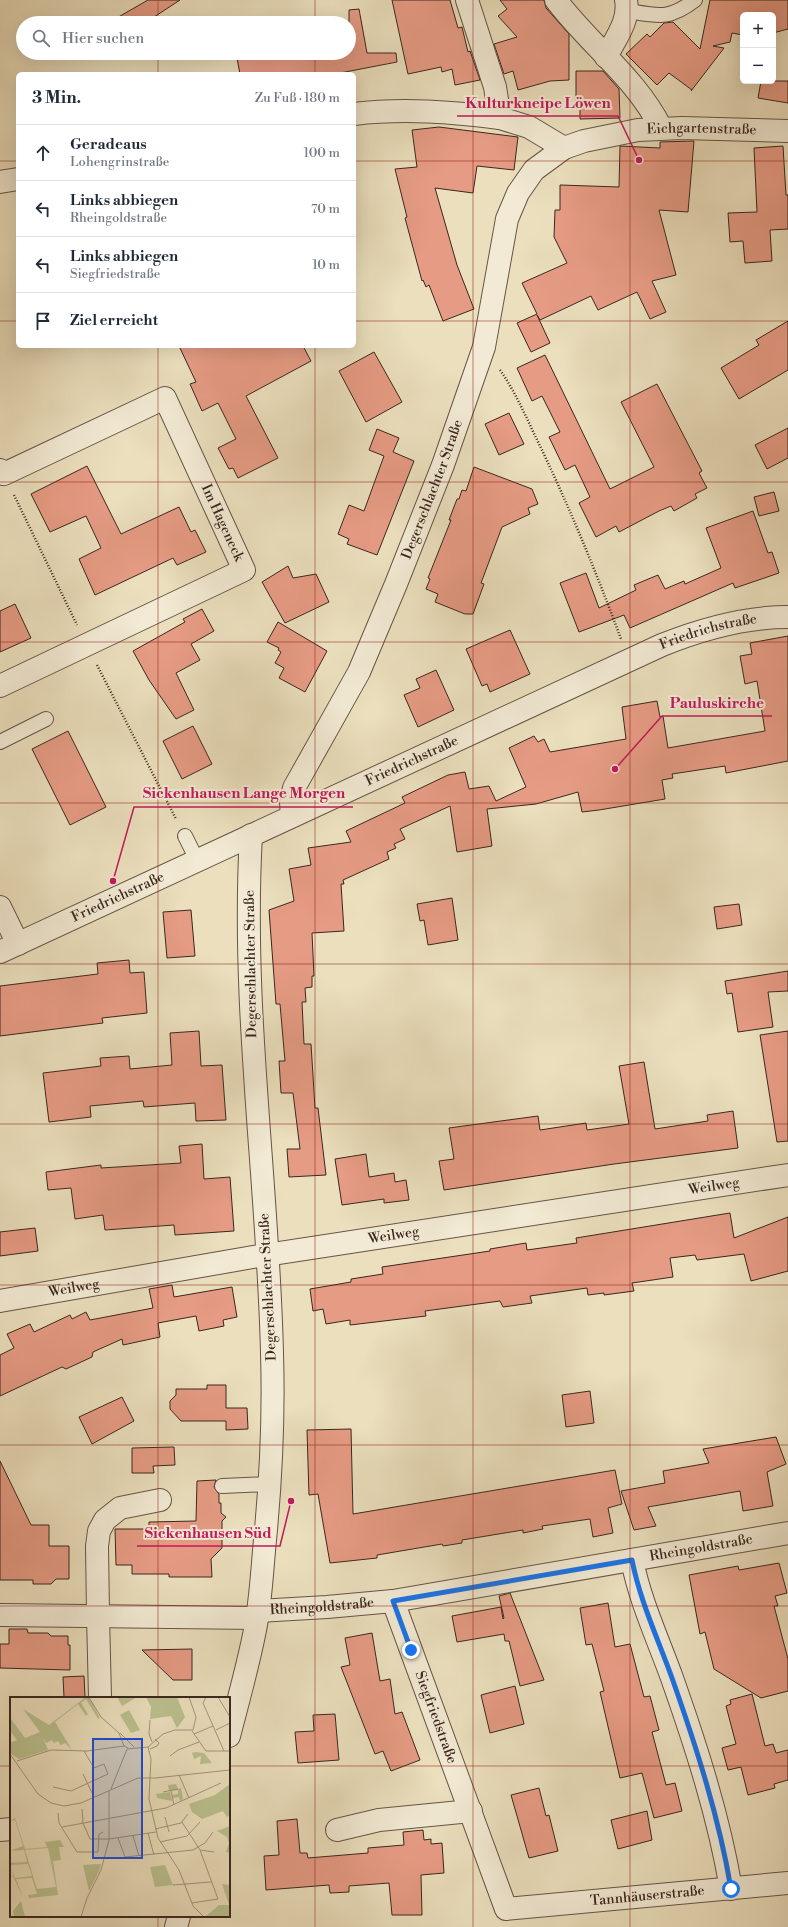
<!DOCTYPE html>
<html lang="de">
<head>
<meta charset="utf-8">
<style>
  body { margin:0; font-family:"Libre Bodoni",serif; background:#f2f2f3; color:#1f2937 }
  .controls { position:absolute; right:12px; top:12px; display:grid; overflow:hidden; border-radius:6px; box-shadow:0 4px 16px #0002 }
  .controls button { width:36px; height:36px; display:grid; place-items:center; padding:0; border:0; border-bottom:1px solid #e0e1e3; background:#fff; color:#1f2937; font:20px sans-serif }
  .stop { position:absolute; width:12px; height:12px; margin:-9px; border:3px solid #1a73e8; border-radius:50%; background:#fff }
  .stop.end { background:#1a73e8; border-color:#fff; box-shadow:0 1px 4px #0008 }
  .list { margin:0; padding:0; list-style:none }
  h2 { display:flex; justify-content:space-between; align-items:center; height:52px; margin:0; padding:0 16px; font-size:17px }
  h2 small { font-size:13px; font-weight:400; color:#747a83 }
  .list li { display:grid; grid-template-columns:26px 1fr auto; gap:12px; align-items:center; box-sizing:border-box; height:56px; padding:0 16px; border-top:1px solid #e0e1e3 }
  .list b { display:block; font-size:15px; white-space:nowrap }
  .list p { margin:0; font-size:13px; white-space:nowrap; color:#747a83 }
  .list em { font-size:13px; font-style:normal; color:#747a83 }
  .icon { flex:none; width:22px; height:22px; fill:none; stroke:currentColor; stroke-width:2; stroke-linecap:round; stroke-linejoin:round }
  .map { position:relative; flex:none; width:788px; height:1927px; overflow:hidden }
  .search { position:absolute; background:#fff; box-shadow:0 4px 16px #0002; left:16px; top:16px; width:340px; height:44px; display:flex; align-items:center; gap:10px; box-sizing:border-box; padding:0 14px; border-radius:22px; color:#747a83; font-size:15px }
  .panel { position:absolute; background:#fff; box-shadow:0 4px 16px #0002; left:16px; top:72px; width:340px; height:276px; border-radius:6px }
  .map>svg:first-child { display:block }
  .building { fill:#e69b84; stroke:#3a271f }
  .lines { fill:none; stroke-linecap:round; stroke-linejoin:round }
  .service-casing { stroke:#665546; stroke-width:16 }
  .minor-casing { stroke:#665546; stroke-width:24 }
  .tertiary-casing { stroke:#665546; stroke-width:24 }
  .path { stroke:#3a271f; stroke-width:2.5; stroke-dasharray:1 2; stroke-linecap:butt }
  .service { stroke:#f2ead4; stroke-width:14 }
  .minor { stroke:#f2ead4; stroke-width:22 }
  .tertiary { stroke:#f2ead4; stroke-width:22 }
  .route { stroke:#1a73e8; stroke-width:5 }
  .grid { fill:none; stroke:#8f2418; stroke-width:1; stroke-opacity:0.55 }
  .labels { text-anchor:middle; dominant-baseline:central; stroke-width:4; stroke-linejoin:round; paint-order:stroke }
  .street-label { font-size:14px; fill:#3a271f; stroke:#f2ead4 }
  .inset-road { fill:none; stroke:#a4957e; stroke-width:1 }
  .view { fill:#1d4ed8; fill-opacity:0.15; stroke:#1d4ed8; stroke-width:2 }
  .inset-edge { fill:none; stroke:#3a271f; stroke-width:2 }
  .leader { fill:none; stroke:#c2185b; stroke-width:1.5 }
  .callout-dot { fill:#c2185b; stroke:#f2ead4; stroke-width:1.5 }
  .callout-label { font-size:15px; text-anchor:middle; font-weight:bold; fill:#c2185b; stroke:#f2ead4; stroke-width:4; stroke-linejoin:round; paint-order:stroke }
</style>
</head>
<body>
<div class="map">
<svg width="788" height="1927" viewBox="0 0 788 1927">
  <rect width="100%" height="100%" fill="#ebdfbd"/>
  <filter id="stains"><feTurbulence type="fractalNoise" baseFrequency=".005" numOctaves="4"/><feColorMatrix values="0 0 0 0 .2 0 0 0 0 .09 0 0 0 0 .02 0 0 0 .5 -.17"/></filter>
  <radialGradient id="worn" r=".72"><stop offset=".6" stop-color="#630" stop-opacity="0"/><stop offset="1" stop-color="#630" stop-opacity=".3"/></radialGradient>
  <g class="building">
    <polygon points="148,0 180,0 145,23 108,23"/>
    <polygon points="392,0 450,0 458,28 462,27 468,52 470,51 480,80 455,85 452,69 442,72 441,67 408,74"/>
    <polygon points="500,0 544,0 546,8 569,34 569,80 550,81 518,90 513,71 504,74 494,44 517,37 498,16 507,9"/>
    <polygon points="710,0 788,0 788,29 773,33 773,15 743,15 743,35 732,33 730,42 713,46 724,48 691,91 692,90 669,73 657,85 626,54 647,34 650,37 664,23 673,22 700,49"/>
    <polygon points="359,9 367,53 396,53 397,62 335,74 240,74 236,53 349,53 349,10"/>
    <polygon points="576,71 603,71 619,89 620,118 580,119 580,102 576,102"/>
    <polygon points="761,81 788,81 788,103 758,98"/>
    <polygon points="439,127 518,137 514,170 477,166 473,193 435,188 457,265 474,309 443,321 429,285 426,287 423,280 422,281 405,218 407,217 395,169 417,167 412,130"/>
    <polygon points="694,141 688,212 659,210 676,275 652,281 666,312 650,319 637,292 598,310 591,296 540,320 537,315 550,343 531,352 517,323 537,314 522,283 567,263 554,237 555,210 560,210 560,185 619,187 620,146 660,148 660,142"/>
    <polygon points="783,146 786,195 788,195 788,229 770,230 772,261 745,263 743,241 730,242 728,213 757,212 754,148"/>
    <polygon points="788,321 788,370 739,399 721,368 759,345 756,340"/>
    <polygon points="179,346 303,346 311,361 246,396 278,458 238,478 233,468 229,469 218,448 236,439 218,403 202,411 190,384 196,382"/>
    <polygon points="374,352 402,402 366,422 339,371"/>
    <polygon points="545,355 610,489 654,467 621,402 657,384 702,471 699,473 707,488 695,494 697,498 674,511 671,506 659,511 619,532 616,526 596,537 579,503 590,497 575,465 565,470 549,437 560,432 542,396 532,401 517,368"/>
    <polygon points="509,413 524,444 499,455 485,424"/>
    <polygon points="788,428 788,458 767,469 755,445"/>
    <polygon points="377,429 399,438 393,452 414,461 377,555 347,544 349,539 338,534 349,505 364,511 384,456 369,450"/>
    <polygon points="87,466 121,534 179,507 191,532 195,530 206,552 177,565 173,558 95,595 79,559 101,548 86,516 50,532 31,494"/>
    <polygon points="474,467 532,489 538,504 528,508 530,514 502,527 481,583 484,584 473,614 465,614 435,602 438,594 426,589 430,579 428,578 451,520 449,520 457,499 459,499 462,490 466,491"/>
    <polygon points="774,492 779,511 759,516 754,497"/>
    <polygon points="753,511 768,553 772,552 779,573 735,588 733,583 630,628 624,615 579,632 560,583 586,573 599,608 636,590 634,585 658,575 665,589 684,581 685,584 721,568 706,528"/>
    <polygon points="288,566 293,578 316,574 329,602 285,623 262,582"/>
    <polygon points="15,604 31,638 0,652 0,611"/>
    <polygon points="202,609 214,631 191,644 200,660 176,673 194,710 176,719 149,680 133,651 185,622 183,619"/>
    <polygon points="278,622 327,651 305,692 279,678 284,668 275,663 281,652 278,650 279,648 267,642"/>
    <polygon points="510,630 530,674 490,692 487,684 482,686 466,649"/>
    <polygon points="788,636 788,761 726,773 725,766 672,774 673,778 662,780 665,799 599,810 582,812 578,792 536,804 487,809 492,846 457,852 450,806 400,829 405,839 394,844 396,848 387,852 389,859 343,880 344,884 341,884 344,931 312,933 314,976 312,976 312,987 305,988 306,1002 302,1002 304,1044 311,1044 315,1108 318,1108 326,1175 289,1177 287,1149 300,1149 293,1093 281,1093 279,1061 285,1061 280,1004 276,1004 269,910 294,901 289,869 311,865 308,848 351,842 346,831 405,803 402,797 448,775 465,772 469,789 489,786 496,801 526,787 509,748 534,736 538,742 544,739 550,752 626,739 622,707 657,701 660,717 663,716 668,748 765,731 757,681 745,684 740,656 752,654 750,643"/>
    <polygon points="436,670 454,710 418,727 404,695 420,688 416,679"/>
    <polygon points="193,726 212,764 182,779 163,741"/>
    <polygon points="68,731 106,807 70,825 32,749"/>
    <polygon points="452,898 458,940 428,945 424,920 420,921 417,904"/>
    <polygon points="739,904 742,925 717,929 714,907"/>
    <polygon points="191,910 195,956 167,958 163,912"/>
    <polygon points="129,960 130,973 144,972 147,1013 102,1018 103,1023 0,1036 0,986 98,974 97,963"/>
    <polygon points="788,971 788,991 768,992 773,1027 738,1032 732,993 727,994 725,981"/>
    <polygon points="199,1031 201,1066 222,1065 226,1120 196,1121 195,1103 144,1107 143,1101 90,1106 91,1117 49,1122 43,1073 101,1066 100,1058 129,1056 130,1069 172,1065 170,1033"/>
    <polygon points="788,1031 788,1141 777,1142 760,1035"/>
    <polygon points="644,1062 655,1129 708,1121 707,1115 733,1111 738,1148 614,1164 444,1190 439,1161 454,1159 449,1128 538,1116 540,1130 586,1123 587,1130 629,1124 619,1066"/>
    <polygon points="202,1144 204,1179 230,1177 234,1231 175,1235 174,1225 105,1230 103,1215 75,1219 71,1188 48,1190 46,1172 101,1165 101,1168 181,1163 179,1146"/>
    <polygon points="366,1154 369,1177 394,1173 395,1182 406,1180 409,1200 384,1203 384,1199 342,1205 335,1159"/>
    <polygon points="730,1213 734,1238 788,1217 788,1271 751,1281 744,1254 697,1260 695,1255 670,1258 673,1277 632,1283 634,1291 604,1295 604,1293 588,1295 587,1288 530,1296 532,1303 503,1307 500,1301 425,1311 426,1316 350,1325 350,1320 326,1324 323,1309 313,1311 310,1289 351,1282 351,1279 383,1274 382,1267 490,1251 490,1249 526,1243 527,1250 577,1243 576,1238"/>
    <polygon points="35,1228 38,1251 0,1256 0,1232"/>
    <polygon points="172,1285 174,1297 232,1287 237,1317 223,1320 224,1326 199,1331 196,1316 158,1323 160,1337 123,1345 122,1339 93,1352 92,1357 66,1369 62,1367 0,1396 0,1355 14,1348 7,1334 30,1324 34,1332 70,1315 72,1319 86,1312 90,1320 153,1308 149,1289"/>
    <polygon points="207,1385 226,1385 226,1408 247,1408 248,1429 226,1430 226,1421 181,1421 170,1409 170,1401 176,1395 176,1389 207,1389"/>
    <polygon points="590,1391 594,1423 566,1427 562,1395"/>
    <polygon points="122,1397 134,1421 92,1444 79,1417"/>
    <polygon points="351,1429 353,1514 615,1470 622,1504 608,1508 613,1533 593,1537 590,1519 542,1526 543,1529 523,1533 523,1530 462,1540 462,1543 443,1546 442,1544 377,1555 377,1558 330,1563 318,1494 309,1495 307,1430"/>
    <polygon points="776,1437 786,1464 767,1472 773,1506 743,1511 740,1491 648,1507 656,1526 634,1530 621,1491 665,1483 663,1471 709,1463 703,1449"/>
    <polygon points="174,1447 175,1465 153,1466 154,1473 132,1473 132,1448"/>
    <polygon points="0,1461 31,1525 49,1525 49,1546 69,1546 69,1579 56,1579 51,1584 33,1584 33,1580 0,1580"/>
    <polygon points="216,1480 214,1487 219,1494 219,1503 221,1503 221,1513 226,1517 222,1521 222,1548 211,1559 212,1577 169,1577 169,1574 132,1574 132,1565 116,1565 115,1529 149,1529 149,1522 196,1521 197,1481"/>
    <polygon points="779,1563 787,1593 775,1596 778,1606 774,1606 788,1659 788,1691 761,1698 714,1669 705,1632 700,1634 689,1575 738,1566 739,1570"/>
    <polygon points="510,1593 544,1680 520,1686 509,1641 505,1641 504,1634 457,1642 452,1616 501,1607 503,1619 504,1618 499,1596"/>
    <polygon points="608,1603 615,1647 630,1644 644,1697 650,1696 659,1730 652,1732 666,1785 675,1783 682,1811 654,1818 642,1773 620,1778 600,1692 604,1691 592,1644 586,1645 580,1608"/>
    <polygon points="9,1629 27,1629 28,1633 48,1633 51,1636 68,1636 68,1645 70,1645 70,1670 0,1668 0,1644 9,1644"/>
    <polygon points="372,1633 380,1681 390,1679 395,1714 402,1712 420,1760 391,1771 383,1751 375,1754 341,1667 350,1665 345,1638"/>
    <polygon points="192,1649 192,1680 173,1680 142,1650"/>
    <polygon points="84,1676 85,1697 64,1697 63,1677"/>
    <polygon points="515,1686 524,1724 490,1733 481,1695"/>
    <polygon points="752,1694 765,1746 773,1744 776,1753 788,1750 788,1780 774,1784 775,1788 748,1795 741,1767 728,1770 722,1748 736,1744 726,1706 731,1704 730,1700"/>
    <polygon points="335,1714 339,1760 298,1763 295,1732 314,1731 313,1715"/>
    <polygon points="539,1788 546,1816 549,1815 558,1851 529,1858 511,1795"/>
    <polygon points="647,1811 652,1840 618,1849 611,1820"/>
    <polygon points="297,1819 300,1853 307,1853 308,1858 368,1853 368,1848 404,1845 403,1832 423,1830 424,1840 431,1839 431,1844 442,1843 444,1873 421,1875 422,1915 392,1915 389,1883 349,1886 349,1892 330,1893 329,1885 266,1890 264,1856 279,1855 277,1821"/>
  </g>
  <g class="lines">
    <g class="service-casing">
      <g id="service">
        <path d="M628 11C659 16 669 20 695 0"/>
        <polyline points="0,742 46,719"/>
        <polyline points="185,836 197,860"/>
        <polyline points="222,1486 270,1484"/>
      </g>
    </g>
    <g class="minor-casing">
      <g id="minor">
        <polyline points="467,0 495,87 500,118 529,127 564,148"/>
        <path d="M556 0C588 43 637 79 661 128"/>
        <path d="M606 57C615 39 630 21 626 0"/>
        <path d="M354 114C403 108 452 112 500 118"/>
        <polyline points="0,182 18,179"/>
        <path id="s1" d="M0 470 4 474 165 398 244 570 0 686"/>
        <path id="s2" d="M292 816 291 802 294 788 359 672 396 584 443 465 484 347 507 219 518 193 534 170 564 148 584 141 638 130 682 128 788 131"/>
        <polyline points="0,907 18,944"/>
        <path id="s3" d="M0 1301 253 1257 788 1175"/>
        <path d="M632 1560C640 1601 658 1639 672 1678 696 1746 719 1817 731 1889"/>
        <path id="s4" d="M393 1601 506 1909 788 1883"/>
        <path id="s5" d="M258 1611 327 1607 393 1601 788 1533"/>
        <polyline points="0,1615 257,1618"/>
        <polyline points="100,1698 98,1615 97,1546 99,1531 105,1520 120,1508 160,1500"/>
        <polyline points="0,1830 11,1829"/>
        <polyline points="337,1830 379,1820 471,1811"/>
      </g>
    </g>
    <g class="tertiary-casing">
      <g id="tertiary">
        <path id="s6" d="M0 952 662 645C702 629 745 617 788 617"/>
        <path d="M229 1736C238 1701 248 1666 255 1630 261 1600 262 1570 265 1540 271 1478 274 1416 272 1353 268 1180 241 1008 251 835"/>
        <polyline points="176,1927 179,1916"/>
      </g>
    </g>
    <g class="path">
      <path d="M500 370C517 394 528 422 541 448 571 511 597 574 621 639"/>
      <polyline points="14,495 77,625"/>
      <polyline points="97,665 176,819"/>
    </g>
    <use href="#service" class="service"/>
    <use href="#minor" class="minor"/>
    <use href="#tertiary" class="tertiary"/>
  </g>
  <g class="lines">
    <path class="route" d="M411 1650 393 1601 632 1560C640 1601 658 1639 672 1678 696 1746 719 1817 731 1889"/>
  </g>
  <path class="grid" d="M158 0V23M315 0V23M473 0V1927M630 0V1927M158 53V74M315 53V74M0 161H18M354 161H788M0 321H18M354 321H788M158 346V1698M315 346V1927M0 482H788M0 642H788M0 803H788M0 964H788M0 1124H788M0 1285H788M0 1445H788M0 1606H788M0 1766H11M229 1766H788M158 1916V1927"/>
  <g class="labels">
    <g class="street-label">
      <text stroke="none"><textPath href="#s2" startOffset="873">Eichgartenstraße</textPath></text>
      <text stroke="none"><textPath href="#s2" startOffset="358">Degerschlachter Straße</textPath></text>
      <text stroke="none"><textPath href="#s1" startOffset="321">Im Hageneck</textPath></text>
      <text stroke="none"><textPath href="#s6" startOffset="778">Friedrichstraße</textPath></text>
      <text stroke="none"><textPath href="#s6" startOffset="454">Friedrichstraße</textPath></text>
      <text stroke="none"><textPath href="#s6" startOffset="130">Friedrichstraße</textPath></text>
      <text transform="translate(251 964) rotate(-91)">Degerschlachter Straße</text>
      <text stroke="none"><textPath href="#s3" startOffset="723">Weilweg</textPath></text>
      <text stroke="none"><textPath href="#s3" startOffset="399">Weilweg</textPath></text>
      <text transform="translate(268 1287) rotate(-93)">Degerschlachter Straße</text>
      <text stroke="none"><textPath href="#s3" startOffset="75">Weilweg</textPath></text>
      <text stroke="none"><textPath href="#s5" startOffset="448">Rheingoldstraße</textPath></text>
      <text stroke="none"><textPath href="#s5" startOffset="64">Rheingoldstraße</textPath></text>
      <text stroke="none"><textPath href="#s4" startOffset="124">Siegfriedstraße</textPath></text>
      <text stroke="none"><textPath href="#s4" startOffset="470">Tannhäuserstraße</textPath></text>
    </g>
  </g>
  <g transform="translate(10 1697)">
    <rect width="220" height="220" fill="#ebdfbd"/>
    <path d="M76 0 80 2 90 21 88 22 76 2 71 6 78 17 76 19 68 7 45 25 62 53 55 46 51 48 48 44 44 46 42 43 36 46 33 41 38 53 9 62 0 56V46L7 43 0 34 1 22 15 41 30 35 13 12 39 28ZM107 0H127L112 9ZM136 0H167L175 20 167 31 161 19 140 22 141 10ZM166 87 168 92 171 91 173 102 170 104 169 100 163 101 162 98 168 97V93L159 94 158 88ZM220 87V118L217 120 213 114 192 122 182 115 179 107 205 98ZM160 95 162 104 147 101 146 97ZM5 121 15 152 37 150 35 145 50 143 54 150H49L51 163 43 164 48 198 19 201 18 198 27 197 22 181 6 182 13 201 3 179 0 181 3 178 0 170 5 181 22 179 18 167 0 168V166L17 165 14 153 0 154 13 149 5 123 0 124ZM38 151 46 190 27 192 15 153ZM220 129V156L216 155 219 146 217 140 207 134ZM91 167 89 174 79 194 73 168ZM155 168 163 188 145 190 140 170ZM212 187 220 188V220H195L209 208H219ZM11 204 15 220H4L3 214Z" fill="#bac18f" fill-rule="evenodd"/>
    <path d="M119 13 130 33 121 36 110 18Z" fill="#bac18f"/>
    <path d="M185 55 194 56 202 66 190 67 191 59 184 62 182 56Z" fill="#bac18f"/>
    <path class="inset-road" d="M76 0 80 2 91 20 109 36 114 49 118 51M196 0 193 6 214 54M208 0 220 20M140 23 139 37 142 45M206 33 220 26M182 34 196 54H220M110 36 124 50M184 37 203 29M138 50 141 62 139 102 148 141 169 173 183 209 194 220M138 50 153 37 165 33H183L186 20 179 0M140 52 147 49 149 46 145 42M0 57 28 97 41 106 54 109 71 106 128 81H145L220 73M160 59 168 53 189 45M7 64 41 53 77 54 114 49M73 77 84 100M169 78 179 101M43 90 61 94 98 77 94 67 84 71 74 54M101 92 117 52 138 50M161 94 164 108M153 95 168 92M72 112 73 124M48 116 49 126 67 155H88L89 137 93 135M155 120 159 135M72 124 80 142H99M172 125 190 153 208 202 182 206M52 130 156 111 211 86M145 132 171 126 178 117M138 136 144 158M123 139 129 159M108 141 115 160 183 153 195 146 203 135M99 142 146 135M150 145 177 139 190 125M190 153 204 155M163 188 201 185M71 220 77 201 91 173 99 143V94"/>
    <path class="view" d="M83 42H132V161H83Z"/>
    <rect width="220" height="220" class="inset-edge"/>
  </g>
  <path class="leader" d="M639 160L618 116H457M615 769L662 716H772M113 881L134 807H353M291 1501L280 1546H137"/>
  <g class="callout-dot">
    <circle cx="639" cy="160" r="4"/>
    <circle cx="615" cy="769" r="4"/>
    <circle cx="113" cy="881" r="4"/>
    <circle cx="291" cy="1501" r="4"/>
  </g>
  <g class="callout-label">
    <text x="538" y="108">Kulturkneipe Löwen</text>
    <text x="717" y="708">Pauluskirche</text>
    <text x="244" y="798">Sickenhausen Lange Morgen</text>
    <text x="208" y="1538">Sickenhausen Süd</text>
  </g>
  <rect width="100%" height="100%" filter="url(#stains)"/>
  <rect width="100%" height="100%" fill="url(#worn)"/>
</svg>
<div class="controls">
<button>+</button>
<button>−</button>
</div>
<div class="stop" style="left:731px;top:1889px"></div>
<div class="stop end" style="left:411px;top:1650px"></div>
<div class="search"><svg class="icon" aria-label="search" viewBox="0 0 24 24"><circle cx="10" cy="10" r="6"/><path d="M15 15l6 6"/></svg>Hier suchen</div>
<section class="panel">
<h2>3 Min.<small>Zu Fuß · 180 m</small></h2>
<ul class="list">
<li><svg class="icon" aria-label="ahead" viewBox="0 0 24 24"><path d="M12 20V5M6 11l6-6 6 6"/></svg><div><b>Geradeaus</b><p>Lohengrinstraße</p></div><em>100 m</em></li>
<li><svg class="icon" aria-label="left" viewBox="0 0 24 24"><path d="M17 20v-9H6M10 6l-5 5 5 5"/></svg><div><b>Links abbiegen</b><p>Rheingoldstraße</p></div><em>70 m</em></li>
<li><svg class="icon" aria-label="left" viewBox="0 0 24 24"><path d="M17 20v-9H6M10 6l-5 5 5 5"/></svg><div><b>Links abbiegen</b><p>Siegfriedstraße</p></div><em>10 m</em></li>
<li><svg class="icon" aria-label="arrive" viewBox="0 0 24 24"><path d="M6 21V4h12l-3 4 3 4H6"/></svg><div><b>Ziel erreicht</b></div></li>
</ul>
</section>
</div>
</body>
</html>
